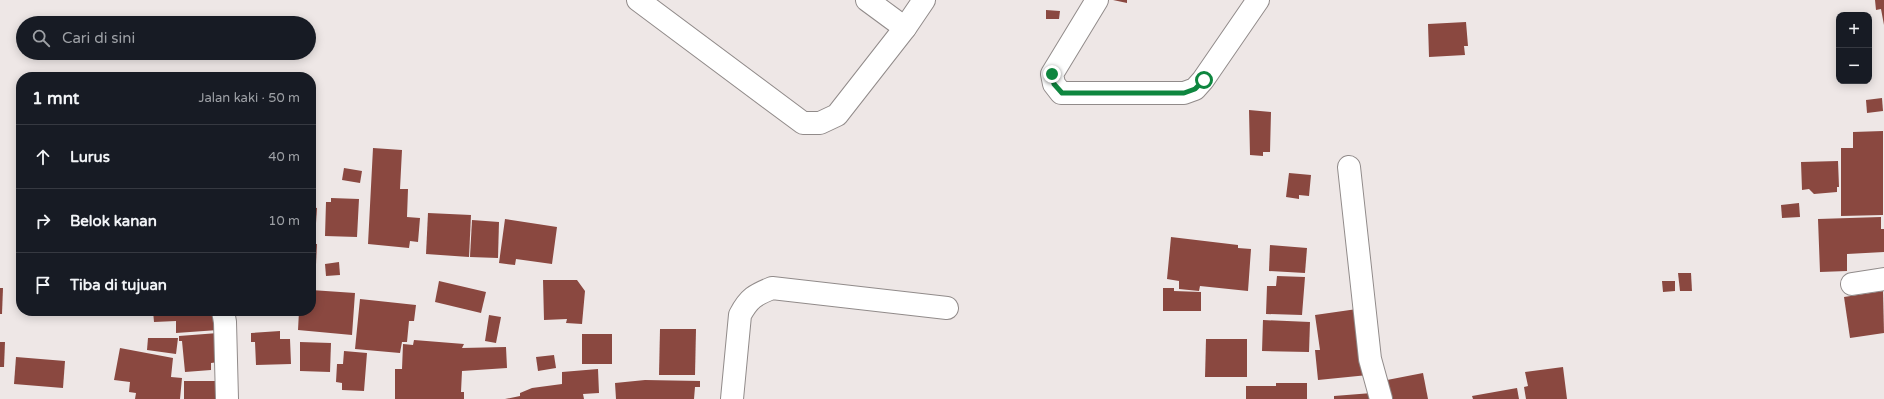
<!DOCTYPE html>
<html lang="id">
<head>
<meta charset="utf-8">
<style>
  body { margin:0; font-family:"Varela Round",sans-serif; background:#20242c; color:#f1f3f6 }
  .controls { position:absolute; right:12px; top:12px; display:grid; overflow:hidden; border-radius:8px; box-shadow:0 2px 10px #0003 }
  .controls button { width:36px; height:36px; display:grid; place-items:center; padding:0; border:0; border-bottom:1px solid #363941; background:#171b24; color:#f1f3f6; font:20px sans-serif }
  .stop { position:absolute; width:12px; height:12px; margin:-9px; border:3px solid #0e863f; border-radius:50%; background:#fff }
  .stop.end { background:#0e863f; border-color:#fff; box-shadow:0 1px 4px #0008 }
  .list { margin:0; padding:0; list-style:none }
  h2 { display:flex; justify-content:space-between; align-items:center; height:52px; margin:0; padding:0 16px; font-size:17px }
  h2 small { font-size:13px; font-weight:400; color:#9ea1a6 }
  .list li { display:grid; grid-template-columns:26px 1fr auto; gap:12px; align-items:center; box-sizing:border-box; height:64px; padding:0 16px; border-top:1px solid #363941 }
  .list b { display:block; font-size:15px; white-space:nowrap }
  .list em { font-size:13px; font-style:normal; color:#9ea1a6 }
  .icon { flex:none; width:22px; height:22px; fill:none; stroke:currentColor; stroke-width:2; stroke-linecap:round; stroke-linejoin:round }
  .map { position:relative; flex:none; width:1884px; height:399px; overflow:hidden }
  .search { position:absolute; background:#171b24; box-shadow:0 2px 10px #0003; left:16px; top:16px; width:300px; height:44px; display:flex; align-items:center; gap:10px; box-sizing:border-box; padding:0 14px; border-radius:22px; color:#9ea1a6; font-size:15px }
  .panel { position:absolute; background:#171b24; box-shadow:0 2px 10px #0003; left:16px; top:72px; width:300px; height:244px; border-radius:16px }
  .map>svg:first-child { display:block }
  .building { fill:#8a4840 }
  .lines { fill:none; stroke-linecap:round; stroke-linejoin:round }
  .minor-casing { stroke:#918b8a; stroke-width:24 }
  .minor { stroke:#fff; stroke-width:22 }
  .route { stroke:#0e863f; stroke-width:5 }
</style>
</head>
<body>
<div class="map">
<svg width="1884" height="399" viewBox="0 0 1884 399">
  <rect width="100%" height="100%" fill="#eee7e6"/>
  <g class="building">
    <polygon points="1113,0 1127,0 1127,3"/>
    <polygon points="1875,0 1884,0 1884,25 1881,9 1876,10"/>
    <polygon points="1046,10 1060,11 1059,19 1046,19"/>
    <polygon points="1466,22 1468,46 1464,46 1465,55 1429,57 1428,24"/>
    <polygon points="1882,98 1883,111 1867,113 1866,100"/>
    <polygon points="1249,110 1271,112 1270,152 1263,152 1263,156 1250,155"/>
    <polygon points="1883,131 1883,215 1841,216 1841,148 1853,148 1853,132"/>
    <polygon points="373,148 402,150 400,189 408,189 407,217 420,218 418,242 410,241 409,248 368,244"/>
    <polygon points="1838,161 1839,187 1837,187 1837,192 1814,194 1809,189 1802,190 1801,162"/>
    <polygon points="344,168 362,171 360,183 342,180"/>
    <polygon points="1289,173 1311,175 1309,196 1299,195 1299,199 1286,197"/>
    <polygon points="331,198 359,199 357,237 325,236 326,202 331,202"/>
    <polygon points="1799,203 1800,217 1782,218 1781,205"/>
    <polygon points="311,207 317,208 316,223 311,223"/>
    <polygon points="428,213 471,215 469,257 426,254"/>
    <polygon points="1881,217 1881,229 1884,229 1884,252 1847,254 1847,271 1820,272 1818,219"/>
    <polygon points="505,219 557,227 552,264 516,259 515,265 499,263"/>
    <polygon points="472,220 499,222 498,258 470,257"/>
    <polygon points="1171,237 1238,245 1238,248 1251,249 1248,291 1200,286 1199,291 1179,289 1179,281 1167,279"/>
    <polygon points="311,244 317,244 315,284 311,284"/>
    <polygon points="1270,245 1307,248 1305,273 1269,271"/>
    <polygon points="339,262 340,275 326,276 325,264"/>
    <polygon points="1678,273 1691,273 1692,291 1680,291"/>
    <polygon points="1277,276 1305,277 1302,315 1266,314 1267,286 1276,286"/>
    <polygon points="543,280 577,280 585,291 582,324 566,323 567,319 544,320"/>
    <polygon points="439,281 486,292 481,313 435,302"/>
    <polygon points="1662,281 1675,281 1675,291 1663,292"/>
    <polygon points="0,288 3,288 2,314 0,314"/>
    <polygon points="1163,288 1174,288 1174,291 1201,292 1201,311 1163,311"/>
    <polygon points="311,290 355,293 352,335 298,330 299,311 311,311"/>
    <polygon points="1883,291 1884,333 1850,338 1844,297"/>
    <polygon points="360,299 416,305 414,321 409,321 407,342 402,342 400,353 355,349"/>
    <polygon points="1357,309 1368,375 1318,380 1315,350 1320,350 1315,315"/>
    <polygon points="153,311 217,311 218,330 176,333 176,321 154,322"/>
    <polygon points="489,315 501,317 496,343 485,341"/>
    <polygon points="1263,320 1310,322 1309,352 1262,351"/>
    <polygon points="660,329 696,329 695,375 659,375"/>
    <polygon points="280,331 280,339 290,339 291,364 256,365 255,342 251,342 251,333"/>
    <polygon points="218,333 219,362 211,363 211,370 185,372 182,341 179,341 179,336"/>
    <rect x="582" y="334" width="30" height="30"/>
    <polygon points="148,338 178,338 176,354 147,350"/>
    <polygon points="1206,339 1247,339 1247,377 1205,377"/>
    <polygon points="414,340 464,344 462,348 506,347 507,368 462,371 461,392 464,392 464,399 395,399 395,369 402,369 403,344 413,345"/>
    <polygon points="0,342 5,342 4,367 0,367"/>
    <polygon points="300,342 331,343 330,372 300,371"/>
    <polygon points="120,348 173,358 171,377 182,378 180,399 135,399 136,393 129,392 130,382 114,380"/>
    <polygon points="344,351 367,353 364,391 342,390 342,383 336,382 337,364 343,364"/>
    <polygon points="554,355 556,368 538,371 536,357"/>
    <polygon points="16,357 65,361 63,388 14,384"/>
    <polygon points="1563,367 1567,399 1526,399 1524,387 1528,386 1525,372"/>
    <polygon points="598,369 599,393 583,394 584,399 505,399 520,396 520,393 532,388 562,384 562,372"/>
    <polygon points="1423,373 1428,399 1390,399 1387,380"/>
    <polygon points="645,380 700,381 700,387 695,387 694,399 616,399 615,383"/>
    <rect x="184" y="381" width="33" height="18"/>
    <polygon points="1276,383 1307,383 1307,399 1246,399 1246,386 1276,386"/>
    <polygon points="1517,388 1519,399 1473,399 1472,396"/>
    <polygon points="1372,393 1374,399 1334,399 1334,396"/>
  </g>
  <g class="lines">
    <g class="minor-casing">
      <g id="minor">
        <polyline points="638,0 803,123 820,123 837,115 905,28 924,0"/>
        <polyline points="867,0 905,28"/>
        <polyline points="1097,0 1052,74 1054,84 1061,93 1184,93 1195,89 1203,80 1258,0"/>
        <polyline points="1349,167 1370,359 1381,399"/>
        <polyline points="1852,284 1884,279"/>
        <polyline points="223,311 225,322 227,399"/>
        <path d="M732 399 740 315C749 298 755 295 772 288L947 308"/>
      </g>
    </g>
    <use href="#minor" class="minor"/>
  </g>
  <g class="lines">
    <polyline class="route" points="1052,74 1054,84 1062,93 1184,93 1195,89 1204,80"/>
  </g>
</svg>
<div class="controls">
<button>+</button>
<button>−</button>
</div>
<div class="stop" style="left:1204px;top:80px"></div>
<div class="stop end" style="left:1052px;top:74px"></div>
<div class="search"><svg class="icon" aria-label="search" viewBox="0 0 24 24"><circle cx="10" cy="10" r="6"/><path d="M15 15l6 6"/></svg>Cari di sini</div>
<section class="panel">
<h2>1 mnt<small>Jalan kaki · 50 m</small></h2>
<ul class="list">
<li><svg class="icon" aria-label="ahead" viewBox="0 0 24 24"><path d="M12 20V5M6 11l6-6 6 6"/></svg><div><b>Lurus</b></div><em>40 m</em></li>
<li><svg class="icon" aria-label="right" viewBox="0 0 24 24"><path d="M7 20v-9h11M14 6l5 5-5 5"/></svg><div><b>Belok kanan</b></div><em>10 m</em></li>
<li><svg class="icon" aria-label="arrive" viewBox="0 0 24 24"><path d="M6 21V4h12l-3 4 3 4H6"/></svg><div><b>Tiba di tujuan</b></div></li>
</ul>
</section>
</div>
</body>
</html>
